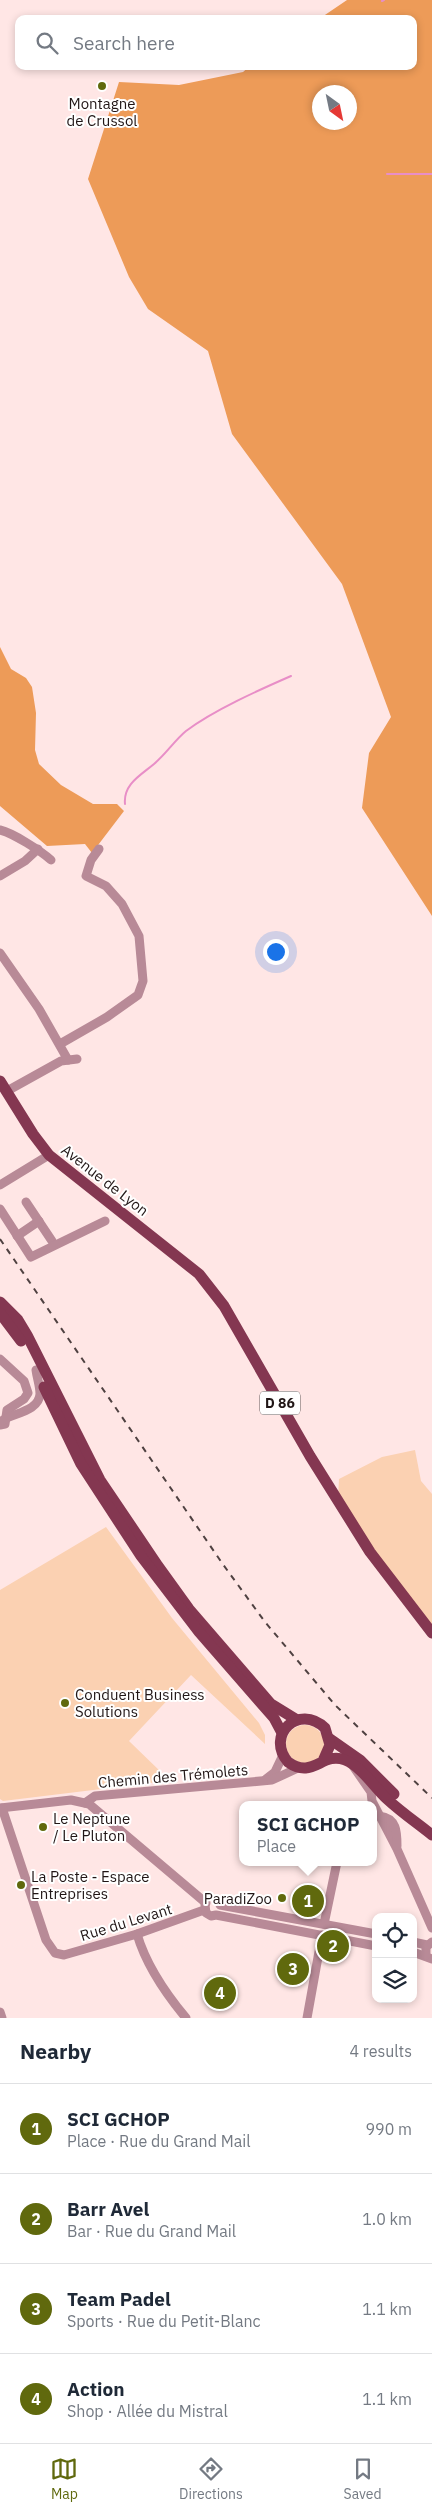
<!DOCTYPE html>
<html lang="en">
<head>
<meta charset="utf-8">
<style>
  body { margin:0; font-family:"IBM Plex Sans",sans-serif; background:#f6f6f7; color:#1f2937 }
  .controls { position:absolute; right:15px; bottom:15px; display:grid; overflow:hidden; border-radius:10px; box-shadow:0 2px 8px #0003 }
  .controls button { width:45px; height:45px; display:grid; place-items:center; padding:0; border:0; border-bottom:1px solid #e0e1e3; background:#fff; color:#1f2937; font:25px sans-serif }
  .compass { position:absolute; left:312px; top:85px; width:45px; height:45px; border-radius:50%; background:#fff; box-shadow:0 2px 8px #0003; rotate:147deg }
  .you { position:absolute; left:275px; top:951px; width:18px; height:18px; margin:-12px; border:4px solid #fff; border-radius:50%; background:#1a73e8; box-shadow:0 0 0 8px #1a73e833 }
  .badge { display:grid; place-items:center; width:32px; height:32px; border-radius:50%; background:#60690d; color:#fff; font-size:16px; font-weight:700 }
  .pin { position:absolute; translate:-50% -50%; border:2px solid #fff; box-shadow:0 1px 5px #0006 }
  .popup { position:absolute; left:239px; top:1801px; width:138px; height:65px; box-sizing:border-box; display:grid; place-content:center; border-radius:10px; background:#fff; filter:drop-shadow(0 1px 4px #0005); font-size:16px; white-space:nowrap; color:#747a83 }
  .popup b { font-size:19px; color:#1f2937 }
  .popup::after { content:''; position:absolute; left:50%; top:100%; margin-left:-10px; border:10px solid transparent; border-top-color:#fff }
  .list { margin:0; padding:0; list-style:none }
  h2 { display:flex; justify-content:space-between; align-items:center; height:65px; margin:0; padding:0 20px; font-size:21px }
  h2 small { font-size:16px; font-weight:400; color:#747a83 }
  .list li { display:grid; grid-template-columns:32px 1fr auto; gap:15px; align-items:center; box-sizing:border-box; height:90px; padding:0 20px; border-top:1px solid #e0e1e3 }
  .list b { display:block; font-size:19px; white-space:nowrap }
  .list p { margin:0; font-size:16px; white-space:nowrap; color:#747a83 }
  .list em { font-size:16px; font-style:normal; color:#747a83 }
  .icon { flex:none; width:28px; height:28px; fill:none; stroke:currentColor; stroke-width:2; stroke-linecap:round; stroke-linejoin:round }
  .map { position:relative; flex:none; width:432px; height:2018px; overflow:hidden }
  .search { position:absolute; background:#fff; box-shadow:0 2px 8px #0003; left:15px; right:15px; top:15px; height:55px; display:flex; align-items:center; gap:12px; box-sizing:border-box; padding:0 18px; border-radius:10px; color:#747a83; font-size:19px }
  .sheet { height:425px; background:#fff }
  nav { display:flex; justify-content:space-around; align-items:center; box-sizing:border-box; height:70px; border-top:1px solid #e0e1e3; background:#fff; font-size:14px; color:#747a83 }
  nav a { display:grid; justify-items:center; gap:2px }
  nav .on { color:#60690d }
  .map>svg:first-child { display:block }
  .green { fill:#fbd1b2 }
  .forest { fill:#ed9b58; fill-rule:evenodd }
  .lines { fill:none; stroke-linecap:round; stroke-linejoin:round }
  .stream { stroke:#e88ec7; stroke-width:2 }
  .minor { stroke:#b88a97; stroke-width:9 }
  .major { stroke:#843751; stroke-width:11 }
  .rail { stroke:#4f4141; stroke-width:2; stroke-dasharray:6 6; stroke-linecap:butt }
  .poi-dot { fill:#60690d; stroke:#fff; stroke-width:2 }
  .labels { text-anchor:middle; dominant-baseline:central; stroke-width:4; stroke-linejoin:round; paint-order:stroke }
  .shield { fill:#fff; stroke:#645c5c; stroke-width:1 }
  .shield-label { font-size:14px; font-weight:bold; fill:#211616 }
  .poi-label { font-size:15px; fill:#211616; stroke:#fff; text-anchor:start }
  .street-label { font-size:15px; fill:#211616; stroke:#fff }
</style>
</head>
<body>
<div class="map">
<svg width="432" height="2018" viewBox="0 0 432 2018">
  <rect width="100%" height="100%" fill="#ffe6e5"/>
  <g class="green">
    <polygon points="415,1450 421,1481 432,1494 432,1633 338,1499 339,1479 382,1457"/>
    <polygon points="106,1527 172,1618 259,1723 265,1735 265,1744 191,1675 129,1741 162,1773 167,1781 3,1801 0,1799 0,1590"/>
    <circle cx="305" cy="1744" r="19"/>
  </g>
  <g class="forest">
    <path d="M347 0H432V916L362 808 369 753 391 717 342 584 232 434 208 351 148 309 129 277 88 179 119 82 179 85 243 72 250 66H413V19H319ZM320 92H350V122H320Z"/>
    <polygon points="0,647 11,669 26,678 32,687 36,713 35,750 39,764 61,785 93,804 117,804 124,811 92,853 85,844 47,846 0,806"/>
  </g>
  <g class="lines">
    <g class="stream">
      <polyline points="382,1 384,0"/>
      <polyline points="387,174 432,174"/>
      <path d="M125 804C123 784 141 775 154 764 166 754 175 740 186 731 214 710 259 690 291 676"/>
    </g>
    <g class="minor">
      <path d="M0 830C13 833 41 851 51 860"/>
      <polyline points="0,876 25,861 38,849"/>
      <polyline points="0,953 39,1009 68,1060"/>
      <polyline points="60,1044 107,1017 138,995 143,981 139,936 122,904 106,886 86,876 91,860 99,849"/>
      <polyline points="7,1091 61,1061 77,1059"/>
      <polyline points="0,1185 49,1155"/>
      <polyline points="26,1202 52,1241"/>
      <polyline points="0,1209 31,1257 105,1221"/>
      <polyline points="17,1236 39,1221"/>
      <polyline points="0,1359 24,1381 28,1393 24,1399 7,1410 5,1424 0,1425"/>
      <path d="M3 1420C14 1413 39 1411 40 1394 40 1386 37 1378 36 1370"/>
      <polyline points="353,1766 371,1792 372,1801 397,1849 432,1928"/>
      <polyline points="266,1779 275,1772 283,1755"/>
      <polyline points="85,1803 95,1796 272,1780 298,1768"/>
      <polyline points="0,1808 71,1800 89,1804 206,1903"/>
      <polyline points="2,1808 46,1940 55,1953 64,1955 137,1934 204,1910"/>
      <path d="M379 1816C397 1818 397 1832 397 1846"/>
      <polyline points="205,1905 206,1913 211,1916 216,1915 376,1946"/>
      <polyline points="220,1905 376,1934"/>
      <polyline points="324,1924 337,1862"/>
      <path d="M137 1934C146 1965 166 1994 186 2018"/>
      <polyline points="413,1942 427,1945"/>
      <polyline points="413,1952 432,1959"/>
      <polyline points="426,1955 426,1947 432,1942"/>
      <polyline points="0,2012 2,2018"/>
      <polyline points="307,2018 322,1935"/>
    </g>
    <g class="major">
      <polyline points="0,1081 33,1134 49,1155 199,1274 224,1306 310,1456 370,1552 432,1633"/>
      <polyline points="0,1302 18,1320 27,1335 100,1480 158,1566 189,1609 271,1704 297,1720"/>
      <polyline points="0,1313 21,1341"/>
      <polyline points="44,1387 81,1464 141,1556 199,1632 274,1718 282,1733"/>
      <polyline points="330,1739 360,1760 394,1794"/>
      <path d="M323 1761 330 1745 325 1728C299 1703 265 1735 288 1762 313 1780 322 1751 345 1760 362 1767 374 1787 387 1799 401 1812 417 1823 432 1835"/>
    </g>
    <polyline class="rail" points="0,1239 222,1563 265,1622 335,1705 432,1798"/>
  </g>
  <g class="poi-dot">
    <circle cx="102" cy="86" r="5"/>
    <circle cx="65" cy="1703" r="5"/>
    <circle cx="43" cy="1827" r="5"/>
    <circle cx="21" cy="1885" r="5"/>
    <circle cx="282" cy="1898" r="5"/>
  </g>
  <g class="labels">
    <rect class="shield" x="260" y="1391.5" width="40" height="23" rx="4"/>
    <g class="shield-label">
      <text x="280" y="1403">D 86</text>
    </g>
    <g class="poi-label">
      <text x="102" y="103" text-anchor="middle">Montagne<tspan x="102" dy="17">de Crussol</tspan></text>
      <text x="75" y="1694">Conduent Business<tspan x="75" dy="17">Solutions</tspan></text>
      <text x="53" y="1818">Le Neptune<tspan x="53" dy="17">/ Le Pluton</tspan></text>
      <text x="31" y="1876">La Poste - Espace<tspan x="31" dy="17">Entreprises</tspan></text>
      <text x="272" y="1898" text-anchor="end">ParadiZoo</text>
    </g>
    <g class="street-label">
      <text transform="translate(105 1180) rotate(38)">Avenue de Lyon</text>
      <text transform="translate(173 1776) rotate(-5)">Chemin des Trémolets</text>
      <text transform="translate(126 1922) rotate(-17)">Rue du Levant</text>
    </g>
  </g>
</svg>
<div class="controls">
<button><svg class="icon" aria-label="locate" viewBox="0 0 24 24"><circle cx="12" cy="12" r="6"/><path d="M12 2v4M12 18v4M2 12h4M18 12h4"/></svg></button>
<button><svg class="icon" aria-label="layers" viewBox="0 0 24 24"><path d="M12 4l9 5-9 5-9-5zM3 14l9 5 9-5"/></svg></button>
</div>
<svg class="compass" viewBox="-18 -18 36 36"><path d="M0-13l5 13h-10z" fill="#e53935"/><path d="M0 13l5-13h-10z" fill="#747a83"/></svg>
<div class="you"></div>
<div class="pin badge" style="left:308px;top:1901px">1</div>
<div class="popup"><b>SCI GCHOP</b>Place</div>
<div class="pin badge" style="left:333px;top:1946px">2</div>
<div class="pin badge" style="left:293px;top:1969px">3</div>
<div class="pin badge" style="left:220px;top:1993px">4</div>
<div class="search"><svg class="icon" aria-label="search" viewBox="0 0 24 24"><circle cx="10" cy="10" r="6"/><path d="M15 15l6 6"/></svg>Search here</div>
</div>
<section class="sheet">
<h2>Nearby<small>4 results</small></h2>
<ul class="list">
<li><span class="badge">1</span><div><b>SCI GCHOP</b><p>Place · Rue du Grand Mail</p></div><em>990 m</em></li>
<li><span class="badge">2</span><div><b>Barr Avel</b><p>Bar · Rue du Grand Mail</p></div><em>1.0 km</em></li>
<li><span class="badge">3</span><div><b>Team Padel</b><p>Sports · Rue du Petit-Blanc</p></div><em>1.1 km</em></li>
<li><span class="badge">4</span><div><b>Action</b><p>Shop · Allée du Mistral</p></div><em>1.1 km</em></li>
</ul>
</section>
<nav>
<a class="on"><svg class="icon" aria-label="map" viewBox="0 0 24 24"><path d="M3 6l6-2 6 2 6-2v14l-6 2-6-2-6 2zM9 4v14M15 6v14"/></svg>Map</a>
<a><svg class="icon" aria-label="directions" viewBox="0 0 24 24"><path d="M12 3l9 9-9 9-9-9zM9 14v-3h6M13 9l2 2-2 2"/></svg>Directions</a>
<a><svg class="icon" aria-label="saved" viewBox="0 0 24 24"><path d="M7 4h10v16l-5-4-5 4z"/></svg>Saved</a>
</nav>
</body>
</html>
